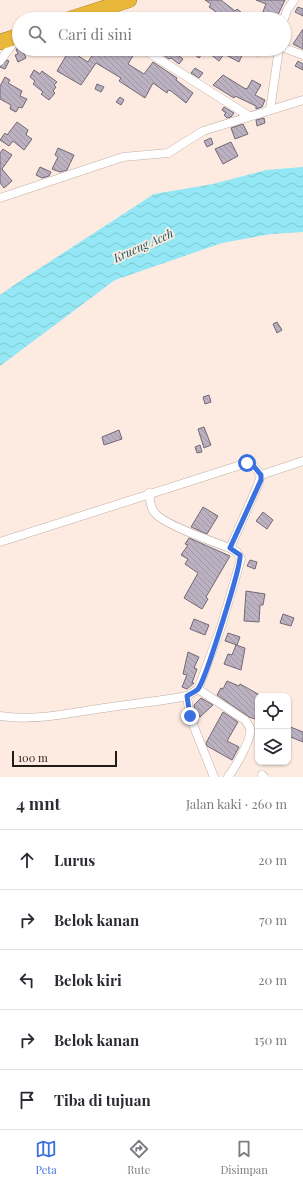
<!DOCTYPE html>
<html lang="id">
<head>
<meta charset="utf-8">
<style>
  body { margin:0; font-family:"Playfair Display",serif; background:#f2f2f3; color:#2b2b33 }
  .controls { position:absolute; right:12px; bottom:12px; display:grid; overflow:hidden; border-radius:8px; box-shadow:0 1px 3px #0004 }
  .controls button { width:36px; height:36px; display:grid; place-items:center; padding:0; border:0; border-bottom:1px solid #e1e1e2; background:#fff; color:#2b2b33; font:20px sans-serif }
  .scale { position:absolute; left:12px; bottom:10px; width:105px; box-sizing:border-box; padding-left:4px; border:2px solid #221c18; border-top:0; font-size:11px; line-height:14px; white-space:nowrap; color:#221c18; -webkit-text-stroke:3px #fdebe1; paint-order:stroke }
  .stop { position:absolute; width:12px; height:12px; margin:-9px; border:3px solid #3a70df; border-radius:50%; background:#fff }
  .stop.end { background:#3a70df; border-color:#fff; box-shadow:0 1px 4px #0008 }
  .list { margin:0; padding:0; list-style:none }
  h2 { display:flex; justify-content:space-between; align-items:center; height:52px; margin:0; padding:0 16px; font-size:17px }
  h2 small { font-size:13px; font-weight:400; color:#7c7c81 }
  .list li { display:grid; grid-template-columns:26px 1fr auto; gap:12px; align-items:center; box-sizing:border-box; height:60px; padding:0 16px; border-top:1px solid #e1e1e2 }
  .list b { display:block; font-size:15px; white-space:nowrap }
  .list em { font-size:13px; font-style:normal; color:#7c7c81 }
  .icon { flex:none; width:22px; height:22px; fill:none; stroke:currentColor; stroke-width:2; stroke-linecap:round; stroke-linejoin:round }
  .map { position:relative; flex:none; width:303px; height:777px; overflow:hidden }
  .search { position:absolute; background:#fff; box-shadow:0 1px 3px #0004; left:12px; right:12px; top:12px; height:44px; display:flex; align-items:center; gap:10px; box-sizing:border-box; padding:0 14px; border-radius:22px; color:#7c7c81; font-size:15px }
  .sheet { height:352px; background:#fff }
  nav { display:flex; justify-content:space-around; align-items:center; box-sizing:border-box; height:56px; border-top:1px solid #e1e1e2; background:#fff; font-size:11px; color:#7c7c81 }
  nav a { display:grid; justify-items:center; gap:2px }
  nav .on { color:#3a70df }
  .map>svg:first-child { display:block }
  .water { fill:url(#water-waves) }
  .building { fill:url(#building-back-hatch); stroke:#726977 }
  .lines { fill:none; stroke-linecap:round; stroke-linejoin:round }
  .street-casing { stroke:#c0afa5; stroke-width:9 }
  .highway-casing { stroke:#a3812e; stroke-width:16 }
  .street { stroke:#fff; stroke-width:8 }
  .highway { stroke:#e9b83a; stroke-width:15 }
  .route { stroke:#3a70df; stroke-width:5 }
  .labels { text-anchor:middle; dominant-baseline:central; stroke-width:3.5; stroke-linejoin:round; paint-order:stroke }
  .water-label { font-size:12px; font-style:italic; fill:#145b65; stroke:#fdebe1 }
</style>
</head>
<body>
<div class="map">
<svg width="303" height="777" viewBox="0 0 303 777">
  <defs>
    <pattern id="water-waves" width="16" height="10" patternUnits="userSpaceOnUse"><rect width="16" height="10" fill="#94e7f4"/><path d="M0 5q4-4 8 0t8 0" fill="none" stroke="#7fc6d0"/></pattern>
    <pattern id="building-back-hatch" width="6" height="6" patternUnits="userSpaceOnUse"><rect width="6" height="6" fill="#bbb1c0"/><path d="M-1 5l2 2M0 0l6 6M5-1l2 2" fill="none" stroke="#a098a4"/></pattern>
  </defs>
  <rect width="100%" height="100%" fill="#fdebe1"/>
  <polygon class="water" points="303,167 303,232 271,234 222,243 115,280 0,366 0,295 20,281 154,194 213,184 266,170"/>
  <g class="building">
    <polygon points="205,0 221,0 235,11 237,9 250,19 233,19 225,13 222,16 209,7 211,4"/>
    <polygon points="256,0 285,0 276,19 260,19 266,4"/>
    <polygon points="298,7 303,9 303,16 295,12"/>
    <polygon points="303,29 303,49 293,44"/>
    <polygon points="16,49 22,49 26,58 18,62 15,55 18,54"/>
    <polygon points="70,49 78,49 75,54 88,62 96,49 137,49 128,64 144,74 153,62 177,78 176,80 193,93 186,103 171,91 168,90 167,93 153,83 145,98 119,81 121,78 96,63 81,85 57,71"/>
    <polygon points="161,49 169,49 183,59 179,64 171,58 169,59 159,52"/>
    <polygon points="194,49 261,49 258,56 244,51 239,62 224,54 219,61 205,50 199,58 191,52"/>
    <polygon points="7,60 9,61 5,69 0,67"/>
    <polygon points="298,61 303,64 303,70 295,66"/>
    <polygon points="195,68 203,73 199,78 191,73"/>
    <polygon points="34,70 40,74 42,71 57,82 54,85 56,87 53,91 55,93 49,100 41,94 43,92 33,84 35,81 30,77"/>
    <polygon points="223,75 244,88 247,89 252,80 261,85 255,95 265,100 262,107 256,109 256,106 235,96 234,98 213,85"/>
    <polygon points="5,77 10,80 8,83 22,91 20,96 27,99 22,108 19,107 16,112 10,109 11,105 0,99 0,86"/>
    <polygon points="97,84 104,87 101,92 95,89"/>
    <polygon points="120,97 124,100 121,105 116,102"/>
    <polygon points="224,107 234,113 231,117 227,118 224,115 226,113 222,110"/>
    <polygon points="264,118 265,123 257,126 256,120"/>
    <polygon points="17,122 28,130 26,135 32,139 24,150 13,141 9,146 0,140 5,133 7,135"/>
    <polygon points="243,124 248,134 235,139 231,128"/>
    <polygon points="211,138 213,144 207,147 204,141"/>
    <polygon points="231,142 238,156 223,164 215,149"/>
    <polygon points="58,148 74,155 67,170 60,172 52,169 58,157 55,155"/>
    <polygon points="3,149 12,155 2,169 12,181 4,188 0,183 0,153"/>
    <polygon points="40,167 51,172 49,176 42,178 36,175"/>
    <polygon points="277,322 282,330 277,333 273,324"/>
    <polygon points="209,395 211,402 205,404 203,397"/>
    <polygon points="204,427 211,445 204,448 198,429"/>
    <polygon points="119,430 122,439 104,445 102,437"/>
    <polygon points="200,445 202,452 197,453 195,447"/>
    <polygon points="203,507 218,516 207,534 191,527"/>
    <polygon points="263,512 273,520 267,529 256,521"/>
    <polygon points="189,538 230,556 206,597 208,599 202,609 184,598 198,573 185,564 188,559 181,555 188,545 185,544"/>
    <polygon points="250,560 257,562 255,569 247,566"/>
    <polygon points="246,591 265,594 263,605 260,605 259,622 244,621"/>
    <polygon points="283,614 294,618 291,626 280,623"/>
    <polygon points="194,619 209,625 205,635 190,629"/>
    <polygon points="228,633 240,637 237,645 225,641"/>
    <polygon points="236,645 245,648 241,670 224,664 228,654 232,655"/>
    <polygon points="188,652 199,657 194,668 197,669 192,683 194,683 187,689 182,687 187,675 183,674"/>
    <polygon points="227,681 239,686 240,684 258,694 258,720 249,717 217,695 221,688 223,689"/>
    <polygon points="201,698 213,705 200,717 195,711 194,705"/>
    <polygon points="223,712 238,722 227,741 239,747 232,760 207,746 206,743"/>
    <polygon points="288,726 303,732 303,742 288,736"/>
  </g>
  <g class="lines">
    <g class="street-casing">
      <g id="street">
        <polyline points="101,9 108,19"/>
        <polyline points="284,19 287,10 294,0"/>
        <polyline points="284,48 303,55"/>
        <polyline points="143,49 249,116"/>
        <polyline points="0,61 17,38"/>
        <polyline points="270,110 279,49"/>
        <polyline points="0,198 123,157 168,153 203,131 303,100"/>
        <path d="M149 493C150 499 150 508 155 513 163 524 216 543 230 548"/>
        <polyline points="0,542 247,463 252,464 261,475 303,461"/>
        <path d="M198 689 245 720C246 722 249 725 250 728 253 738 234 769 228 777"/>
        <path d="M0 716C32 721 65 714 97 709 127 704 157 702 187 696"/>
        <polyline points="262,775 264,777"/>
        <polyline points="214,777 190,717 187,696 198,689 203,676 221,627 241,559 237,552 230,548 258,485 261,475"/>
      </g>
    </g>
    <g class="highway-casing">
      <g id="highway">
        <polyline points="70,19 129,0"/>
        <polyline points="0,42 19,36"/>
      </g>
    </g>
    <use href="#street" class="street"/>
    <use href="#highway" class="highway"/>
  </g>
  <g class="lines">
    <path class="route" d="M190 716 187 696C190 694 195 692 198 689 205 681 242 564 240 555L230 548 261 480V475L252 464 247 463"/>
  </g>
  <g class="labels">
    <g class="water-label">
      <text transform="translate(143 245) rotate(-24)">Krueng Aceh</text>
    </g>
  </g>
</svg>
<div class="controls">
<button><svg class="icon" aria-label="locate" viewBox="0 0 24 24"><circle cx="12" cy="12" r="6"/><path d="M12 2v4M12 18v4M2 12h4M18 12h4"/></svg></button>
<button><svg class="icon" aria-label="layers" viewBox="0 0 24 24"><path d="M12 4l9 5-9 5-9-5zM3 14l9 5 9-5"/></svg></button>
</div>
<div class="scale">100 m</div>
<div class="stop" style="left:247px;top:463px"></div>
<div class="stop end" style="left:190px;top:716px"></div>
<div class="search"><svg class="icon" aria-label="search" viewBox="0 0 24 24"><circle cx="10" cy="10" r="6"/><path d="M15 15l6 6"/></svg>Cari di sini</div>
</div>
<section class="sheet">
<h2>4 mnt<small>Jalan kaki · 260 m</small></h2>
<ul class="list">
<li><svg class="icon" aria-label="ahead" viewBox="0 0 24 24"><path d="M12 20V5M6 11l6-6 6 6"/></svg><div><b>Lurus</b></div><em>20 m</em></li>
<li><svg class="icon" aria-label="right" viewBox="0 0 24 24"><path d="M7 20v-9h11M14 6l5 5-5 5"/></svg><div><b>Belok kanan</b></div><em>70 m</em></li>
<li><svg class="icon" aria-label="left" viewBox="0 0 24 24"><path d="M17 20v-9H6M10 6l-5 5 5 5"/></svg><div><b>Belok kiri</b></div><em>20 m</em></li>
<li><svg class="icon" aria-label="right" viewBox="0 0 24 24"><path d="M7 20v-9h11M14 6l5 5-5 5"/></svg><div><b>Belok kanan</b></div><em>150 m</em></li>
<li><svg class="icon" aria-label="arrive" viewBox="0 0 24 24"><path d="M6 21V4h12l-3 4 3 4H6"/></svg><div><b>Tiba di tujuan</b></div></li>
</ul>
</section>
<nav>
<a class="on"><svg class="icon" aria-label="map" viewBox="0 0 24 24"><path d="M3 6l6-2 6 2 6-2v14l-6 2-6-2-6 2zM9 4v14M15 6v14"/></svg>Peta</a>
<a><svg class="icon" aria-label="directions" viewBox="0 0 24 24"><path d="M12 3l9 9-9 9-9-9zM9 14v-3h6M13 9l2 2-2 2"/></svg>Rute</a>
<a><svg class="icon" aria-label="saved" viewBox="0 0 24 24"><path d="M7 4h10v16l-5-4-5 4z"/></svg>Disimpan</a>
</nav>
</body>
</html>
